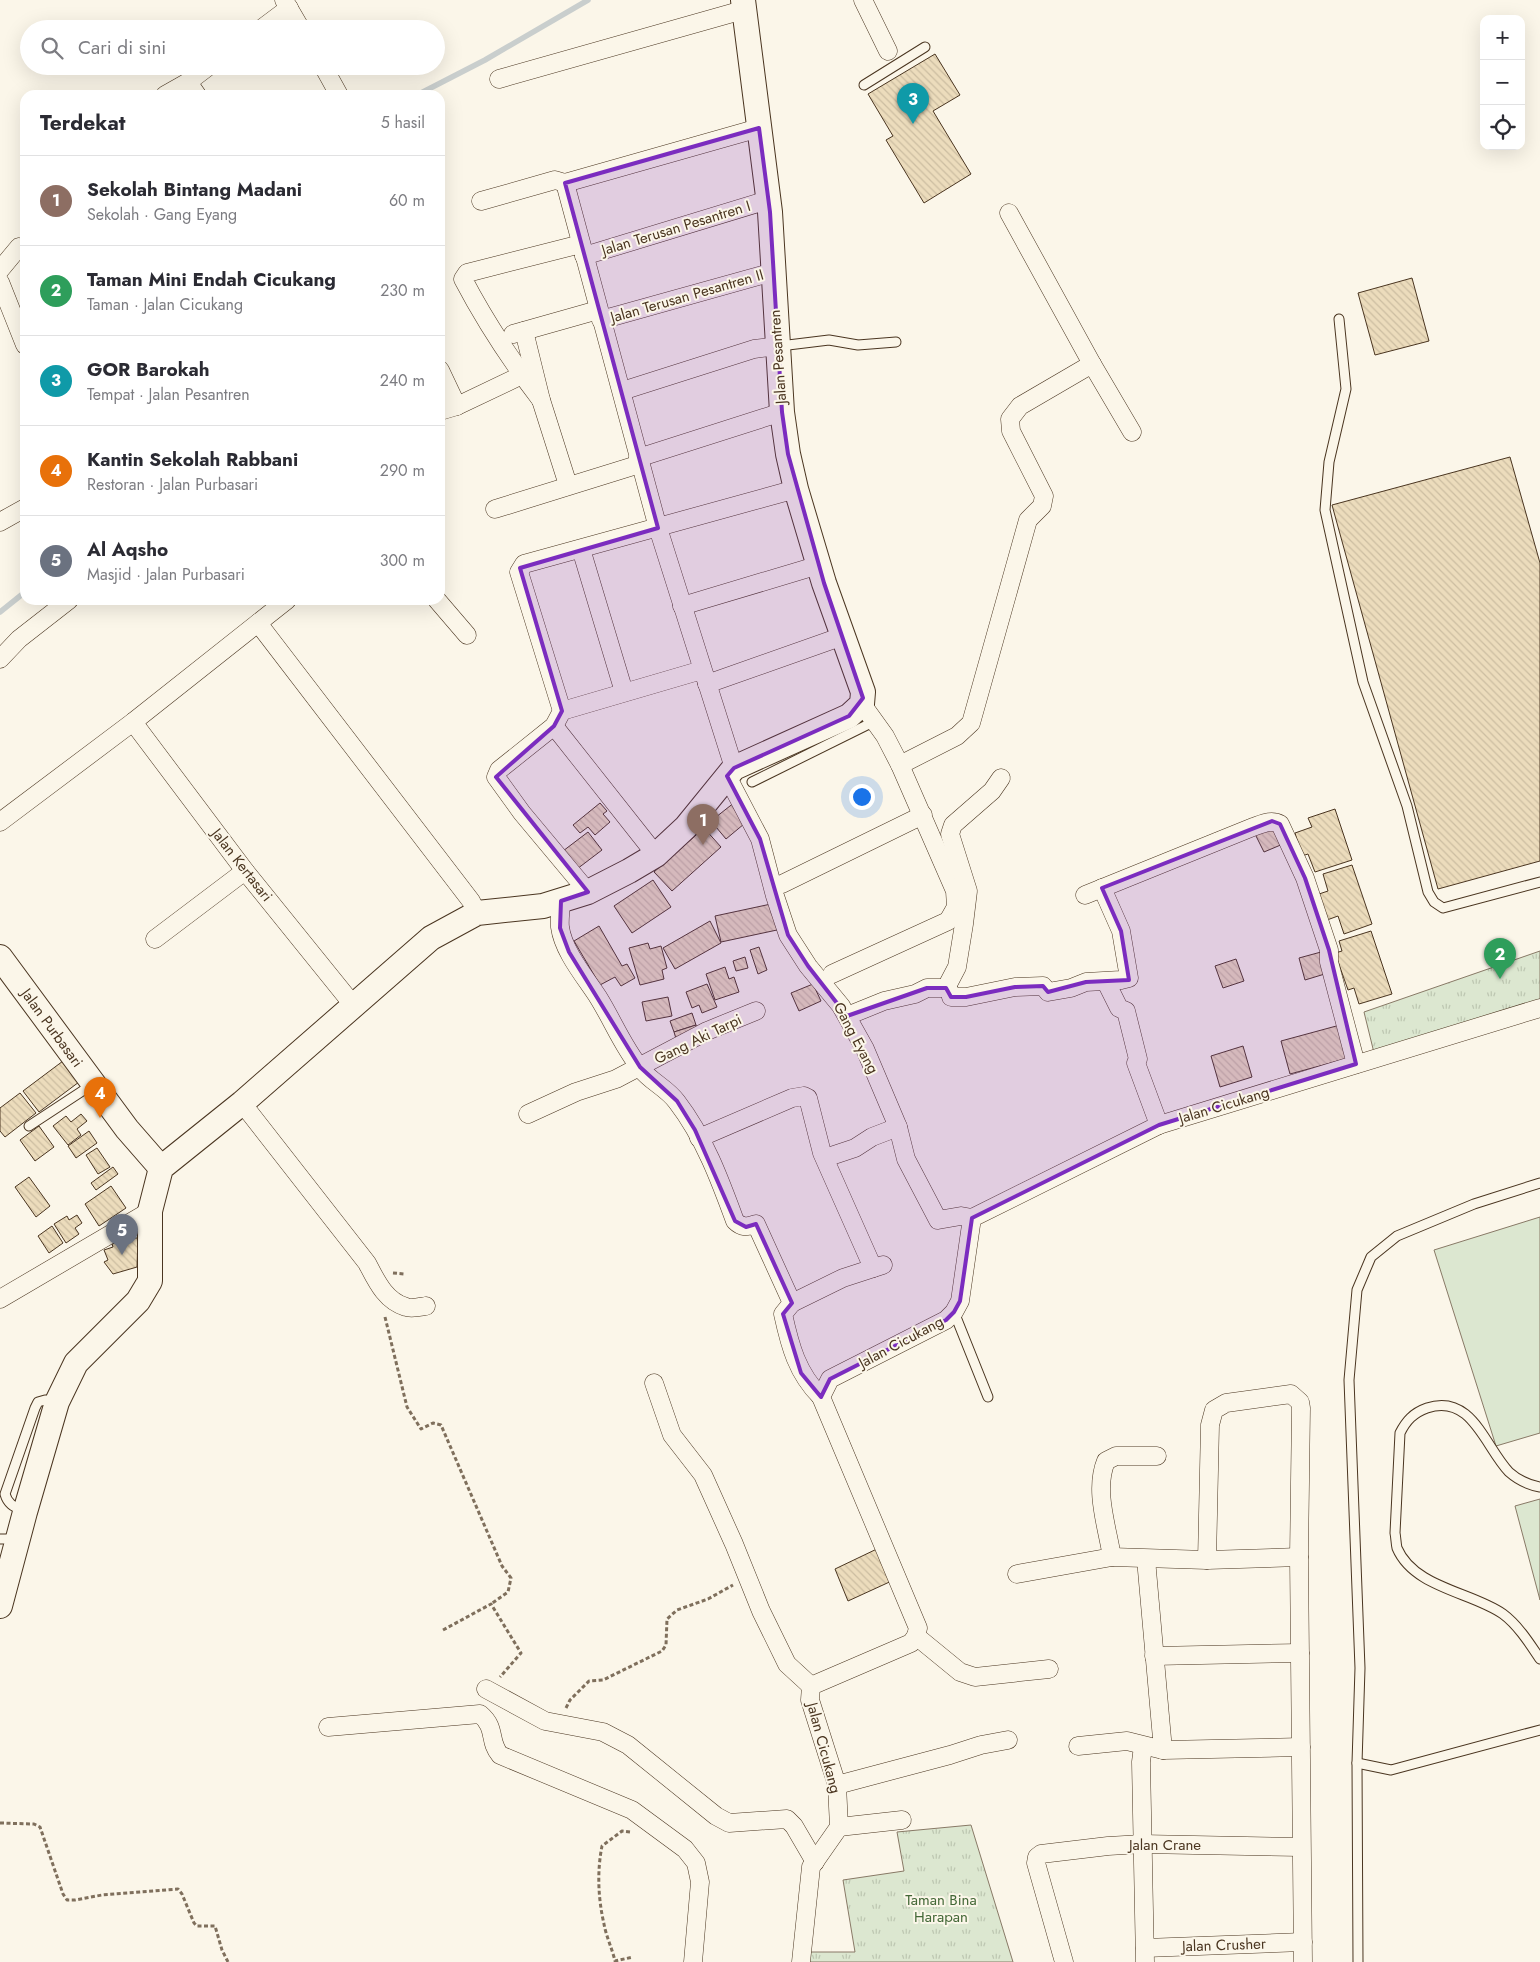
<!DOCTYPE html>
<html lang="id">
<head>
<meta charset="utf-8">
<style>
  body { margin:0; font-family:Jost,sans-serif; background:#f2f2f3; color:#2b2b33 }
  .controls { position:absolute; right:15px; top:15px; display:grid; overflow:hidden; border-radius:10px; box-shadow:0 5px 20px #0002 }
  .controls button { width:45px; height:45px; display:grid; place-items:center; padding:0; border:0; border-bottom:1px solid #e1e1e2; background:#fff; color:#2b2b33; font:25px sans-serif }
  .you { position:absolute; left:861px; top:796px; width:18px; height:18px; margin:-12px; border:4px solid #fff; border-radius:50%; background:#1a73e8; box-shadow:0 0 0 8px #1a73e833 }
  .badge { display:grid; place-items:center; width:32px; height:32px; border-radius:50%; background:#b45309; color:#fff; font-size:16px; font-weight:700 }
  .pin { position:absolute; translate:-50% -41px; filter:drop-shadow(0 1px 2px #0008) }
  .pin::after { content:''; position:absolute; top:26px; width:18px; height:15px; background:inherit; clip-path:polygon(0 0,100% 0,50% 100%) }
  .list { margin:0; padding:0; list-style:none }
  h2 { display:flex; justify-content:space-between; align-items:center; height:65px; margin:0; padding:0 20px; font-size:21px }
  h2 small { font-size:16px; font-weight:400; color:#7c7c81 }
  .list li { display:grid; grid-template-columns:32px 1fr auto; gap:15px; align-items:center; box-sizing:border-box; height:90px; padding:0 20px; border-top:1px solid #e1e1e2 }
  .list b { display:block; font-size:19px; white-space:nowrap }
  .list p { margin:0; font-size:16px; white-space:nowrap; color:#7c7c81 }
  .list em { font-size:16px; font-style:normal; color:#7c7c81 }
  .icon { flex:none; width:28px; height:28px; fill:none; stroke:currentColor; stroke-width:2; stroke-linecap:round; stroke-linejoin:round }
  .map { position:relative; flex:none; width:1540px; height:1962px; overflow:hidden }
  .search { position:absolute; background:#fff; box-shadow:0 5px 20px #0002; left:20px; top:20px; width:425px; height:55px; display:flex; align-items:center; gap:12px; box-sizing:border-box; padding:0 18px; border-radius:28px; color:#7c7c81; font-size:19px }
  .panel { position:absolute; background:#fff; box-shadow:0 5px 20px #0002; left:20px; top:90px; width:425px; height:515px; border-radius:15px }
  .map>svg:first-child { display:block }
  .grass { fill:#dce7d0; stroke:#887966 }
  .park { fill:url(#park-tufts); stroke:#887966 }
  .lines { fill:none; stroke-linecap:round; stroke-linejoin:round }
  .stream { stroke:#c9cecd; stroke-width:5.5 }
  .building { fill:url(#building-back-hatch); stroke:#4a3520 }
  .lane-casing { stroke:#4a3520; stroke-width:11 }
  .street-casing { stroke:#4a3520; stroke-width:19 }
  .secondary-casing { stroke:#4a3520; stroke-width:26 }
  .path { stroke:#7f6f5c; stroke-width:3; stroke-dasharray:4 2.5; stroke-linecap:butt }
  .lane { stroke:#fbf6e9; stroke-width:9 }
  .street { stroke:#fbf6e9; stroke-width:18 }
  .secondary { stroke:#fbf6e9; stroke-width:24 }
  .marked { fill:#7b2cbf; fill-opacity:0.2; stroke:#7b2cbf; stroke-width:4; stroke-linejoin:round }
  .labels { text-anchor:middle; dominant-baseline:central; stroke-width:4; stroke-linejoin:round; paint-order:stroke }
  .street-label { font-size:15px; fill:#4a3520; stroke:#fbf6e9 }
  .park-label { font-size:15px; fill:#436837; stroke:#fbf6e9 }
</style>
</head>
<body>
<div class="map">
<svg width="1540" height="1962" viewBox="0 0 1540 1962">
  <defs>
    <pattern id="park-tufts" width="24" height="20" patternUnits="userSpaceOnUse" patternTransform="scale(1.25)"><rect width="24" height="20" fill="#dce7d0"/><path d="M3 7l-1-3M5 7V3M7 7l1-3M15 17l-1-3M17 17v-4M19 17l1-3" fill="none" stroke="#bec7b2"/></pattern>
    <pattern id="building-back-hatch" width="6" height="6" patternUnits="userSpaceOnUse" patternTransform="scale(1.25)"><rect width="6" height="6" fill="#ecdcbc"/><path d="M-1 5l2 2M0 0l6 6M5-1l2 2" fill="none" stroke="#ccbda1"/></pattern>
  </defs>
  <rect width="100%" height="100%" fill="#fbf6e9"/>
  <g class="grass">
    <polygon points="1540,1217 1540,1433 1496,1446 1434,1250"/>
    <polygon points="1540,1499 1540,1600 1515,1506"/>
  </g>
  <g class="park">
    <polygon points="1540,951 1540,1006 1376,1061 1364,1012"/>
    <polygon points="971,1825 1013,1962 807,1962 807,1952 855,1952 843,1880 904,1871 897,1832"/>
  </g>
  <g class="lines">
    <g class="stream">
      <polyline points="417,95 485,60 588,0"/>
      <polyline points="0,612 25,592"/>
    </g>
  </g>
  <g class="building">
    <polygon points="935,54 960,95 933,111 971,174 924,203 886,140 893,136 868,94"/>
    <polygon points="1412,278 1429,341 1375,355 1358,293"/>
    <polygon points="1510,457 1540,563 1540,861 1438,889 1332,505"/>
    <polygon points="735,802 750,819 726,839 711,821"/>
    <polygon points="600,803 607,811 603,814 610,822 595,835 588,827 580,833 573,825"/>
    <polygon points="1335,809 1352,860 1315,872 1308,854 1302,856 1295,833 1312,827 1308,818"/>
    <polygon points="1274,824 1283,844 1264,852 1254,832"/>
    <polygon points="704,828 721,847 672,891 654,872"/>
    <polygon points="588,832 602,850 577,869 563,851"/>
    <polygon points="1352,865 1372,924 1344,934 1338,916 1327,920 1319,894 1328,891 1323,874"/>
    <polygon points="653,880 671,907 632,933 614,906"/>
    <polygon points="771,904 777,930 721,942 715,916"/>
    <polygon points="710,921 721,943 675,969 663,948"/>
    <polygon points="599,926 622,966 627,964 635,978 621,986 615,977 600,985 574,941"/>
    <polygon points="1371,931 1392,994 1359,1004 1354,988 1348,990 1335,953 1342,951 1339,941"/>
    <polygon points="648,943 650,949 661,946 667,968 662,970 664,979 640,985 629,948"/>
    <polygon points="759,947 767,970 758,974 750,950"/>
    <polygon points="1321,952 1328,973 1305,980 1299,958"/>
    <polygon points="745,957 748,968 736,971 733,961"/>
    <polygon points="1236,959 1244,981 1223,988 1215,966"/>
    <polygon points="725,967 729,979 734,977 739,992 715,1000 706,974"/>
    <polygon points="707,984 717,1007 702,1013 699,1005 692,1008 686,992"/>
    <polygon points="813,984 821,1001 799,1011 791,993"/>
    <polygon points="668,997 672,1016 646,1021 642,1002"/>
    <polygon points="692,1013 696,1025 674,1032 670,1021"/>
    <polygon points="696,1025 699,1034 677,1042 674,1032"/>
    <polygon points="1340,1025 1349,1058 1290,1074 1281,1041"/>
    <polygon points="1243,1046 1252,1077 1220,1087 1211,1056"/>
    <polygon points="63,1061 79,1082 39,1112 23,1091"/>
    <polygon points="20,1093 36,1113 5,1137 0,1131 0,1108"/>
    <polygon points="81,1114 87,1121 77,1129 81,1135 68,1145 53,1126 66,1116 71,1122"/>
    <polygon points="39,1126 54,1147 35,1161 20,1140"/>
    <polygon points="89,1131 97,1143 76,1158 68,1146"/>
    <polygon points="97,1148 110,1167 98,1174 86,1155"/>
    <polygon points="113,1167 118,1174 96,1190 91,1183"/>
    <polygon points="29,1177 50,1206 36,1217 15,1187"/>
    <polygon points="111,1186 126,1208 99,1226 85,1204"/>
    <polygon points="77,1215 82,1223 75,1228 79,1234 66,1243 54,1224 67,1216 69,1220"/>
    <polygon points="52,1226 63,1243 49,1253 38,1236"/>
    <polygon points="126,1238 138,1238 137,1267 113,1274 104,1262 108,1260 104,1250 113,1247 112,1244 120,1241 121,1244 127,1242"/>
    <polygon points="881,1547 896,1579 848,1601 835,1569"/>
  </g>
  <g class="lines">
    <g class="lane-casing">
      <g id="lane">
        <polyline points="864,85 925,47"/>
        <polyline points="1339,319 1346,389 1329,462 1325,510 1363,682 1407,806 1428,892 1434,902 1443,908 1540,882"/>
        <polyline points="780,346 829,340 858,345 896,342"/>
        <polyline points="752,782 875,721"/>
        <polyline points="29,1126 93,1084"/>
        <polyline points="954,1312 988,1397"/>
        <path d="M1540 1487C1528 1485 1518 1480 1509 1472 1485 1447 1472 1393 1427 1408 1413 1413 1406 1421 1400 1433L1395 1533C1396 1538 1396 1544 1397 1548 1414 1588 1472 1592 1503 1614 1518 1625 1530 1644 1540 1659"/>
        <path d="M25 1512C15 1507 8 1505 5 1494L35 1408 38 1402 45 1400 56 1402"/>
        <polyline points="0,1539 16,1539"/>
        <polyline points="1357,1763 1391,1770 1540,1730"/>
        <polyline points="1358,1962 1357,1763 1360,1668 1349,1380 1357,1290 1371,1257 1397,1236 1474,1204 1540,1183"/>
      </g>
    </g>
    <g class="street-casing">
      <g id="street">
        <polyline points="284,0 301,29"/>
        <polyline points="863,0 888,51"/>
        <polyline points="261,29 289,8"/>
        <polyline points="323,66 339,95"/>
        <polyline points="499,79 743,10"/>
        <polyline points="188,82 197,95"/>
        <polyline points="165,95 188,82 209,66"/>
        <polyline points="565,183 658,528 734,768"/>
        <polyline points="565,183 759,128"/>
        <polyline points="481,201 555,180 565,183"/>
        <polyline points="1009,213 1092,364 1132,432"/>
        <polyline points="584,256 768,200"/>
        <polyline points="0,270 19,247"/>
        <polyline points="0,282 25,345"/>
        <polyline points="601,320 773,272"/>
        <polyline points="524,331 541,400 568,485"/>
        <polyline points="513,334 598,310"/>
        <polyline points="440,370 457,406"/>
        <polyline points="622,391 754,349 778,346"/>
        <path d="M541 400C512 362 485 321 463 279L467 273 581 244"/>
        <polyline points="440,411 457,406 522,375"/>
        <polyline points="638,458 782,412"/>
        <polyline points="495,509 640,464"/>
        <polyline points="0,522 25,508"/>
        <polyline points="581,549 624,692"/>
        <polyline points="437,600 467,635"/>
        <polyline points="682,606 819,565"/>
        <polyline points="258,623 471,901 477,913"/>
        <polyline points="0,659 19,639 69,600"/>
        <polyline points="707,684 843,636"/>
        <polyline points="562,711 519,572 524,564 796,489"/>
        <polyline points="133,722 245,871 354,1006"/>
        <polyline points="554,726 656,855"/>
        <polyline points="900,765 957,736 971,723 1028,520 1042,506 1044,496 1011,431 1010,419 1020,406 1092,364"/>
        <polyline points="727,776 760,839 775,896 788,935 808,966 841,1006 865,1049 898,1127 906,1159 938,1220 961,1216 972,1218"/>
        <polyline points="0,822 133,722 287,600"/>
        <polyline points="782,884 923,815"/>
        <polyline points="588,892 522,813 496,777 499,770 554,726 562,711 702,670"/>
        <path d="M1085 895 1253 827C1262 824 1271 819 1280 824L1305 878 1329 950V962L1356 1064"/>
        <path d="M561 901C561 909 559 919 560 927 563 951 585 977 598 997 613 1021 623 1047 641 1069 651 1082 667 1088 677 1102 704 1137 720 1180 735 1221 742 1228 747 1227 756 1224L792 1303 783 1314C790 1346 797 1373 821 1397"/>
        <polyline points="155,939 245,871"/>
        <polyline points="832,974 948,921 956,907 955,891 900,765 885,736 862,704"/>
        <polyline points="1106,982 1119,1008 1126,1011 1138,1059 1136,1063 1159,1125"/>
        <polyline points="946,988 957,967 964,924 968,891 950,834 953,825 992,791 1001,778"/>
        <polyline points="847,1016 884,1001 915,994 927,988 946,988 950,992 951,997 966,997 1015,987 1043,986 1048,992 1071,988 1086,982 1121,980 1129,978 1121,931 1102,888"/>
        <path d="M242 1103 367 1263C376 1280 385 1301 406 1307 411 1309 420 1307 426 1306"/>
        <polyline points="528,1114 576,1092 616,1079 707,1031 756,1011"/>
        <polyline points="699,1138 792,1098 804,1096 808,1098 822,1153 873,1268"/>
        <polyline points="825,1158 855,1148 872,1137 898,1127"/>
        <polyline points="0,1299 150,1211"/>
        <polyline points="792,1303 843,1278 883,1265"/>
        <polyline points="654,1383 672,1435 703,1475 734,1544 761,1611 787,1664 811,1686"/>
        <path d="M1112 1557C1107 1526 1094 1490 1106 1461L1116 1456H1157"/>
        <polyline points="1207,1560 1210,1425 1214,1410 1226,1403 1291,1394 1300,1402 1301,1408 1299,1557 1303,1962"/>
        <polyline points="1017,1574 1112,1557 1207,1560 1299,1557"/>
        <polyline points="916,1636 960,1672 975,1677 1049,1669"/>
        <polyline points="1154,1656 1300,1653"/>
        <polyline points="486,1689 545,1721 603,1732 628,1745 716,1816 729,1823 787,1819 794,1826 815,1862"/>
        <path d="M328 1727 480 1714C497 1728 488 1741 500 1755L632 1810 685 1849 696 1863 700 1882 693 1962"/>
        <polyline points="1078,1746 1127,1741 1163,1750 1146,1559"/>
        <polyline points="1143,1746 1141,1762 1145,1962"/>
        <polyline points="1163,1750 1301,1747"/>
        <polyline points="837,1785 950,1755 981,1745 1008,1740"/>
        <polyline points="839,1827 902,1820"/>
        <polyline points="1145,1948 1303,1942"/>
        <polyline points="801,1962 811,1867 839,1827 837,1785 810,1700 811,1686 911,1643 916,1636 918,1628 821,1397 830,1379 946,1320 954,1312 960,1301 972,1218 1159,1125 1540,1008"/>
        <polyline points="1064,1962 1036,1863 1037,1857 1041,1854 1108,1846 1142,1844 1300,1847"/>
      </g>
    </g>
    <g class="secondary-casing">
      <g id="secondary">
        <polyline points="0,957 127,1129 161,1168"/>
        <polyline points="0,1606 25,1512 57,1402 76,1363 138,1301 150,1281 150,1211 161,1168 242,1103 431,938 477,913 543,906 588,892 629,871 656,855 686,827 734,768 849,716 862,704 863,692 824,583 796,489 788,454 782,412 770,212 743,0"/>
      </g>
    </g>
    <g class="path">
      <polyline points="393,1273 404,1274"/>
      <polyline points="385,1317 407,1407 421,1429 433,1423 441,1425 502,1566 511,1578 508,1592 491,1604"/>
      <polyline points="443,1630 491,1604 521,1653 500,1677"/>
      <polyline points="566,1708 570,1700 589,1681 603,1680 662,1651 666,1645 667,1619 677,1610 708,1599 733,1585"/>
      <polyline points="0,1823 34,1824 40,1827 63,1894 67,1900 75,1900 102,1895 178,1889 182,1894 194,1923 197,1926 215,1926 222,1950 228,1962"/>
      <path d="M630 1832 622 1831 602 1846C597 1871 598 1898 604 1924 606 1936 612 1948 615 1961L633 1957"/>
    </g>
    <use href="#lane" class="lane"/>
    <use href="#street" class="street"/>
    <use href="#secondary" class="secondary"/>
  </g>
  <path class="marked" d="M759 128 770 212 782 412 788 454 824 583 863 698 849 716 734 768 727 776 760 839 788 935 808 966 847 1016 927 988H946L951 997H966L1015 987 1043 986 1048 992 1086 982 1129 980 1121 931 1102 888 1272 821 1280 824 1305 878 1329 950 1356 1064 1159 1125 972 1218 960 1301 954 1312 946 1320 830 1379 821 1397 801 1373 783 1314 792 1303 756 1224 746 1227 735 1221 695 1130 677 1101 640 1067 569 952 560 928 561 901 588 892 496 777 554 726 562 711 520 568 658 528 565 183Z"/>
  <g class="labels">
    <g class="street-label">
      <text transform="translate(676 228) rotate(-17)">Jalan Terusan Pesantren I</text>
      <text transform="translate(687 296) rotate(-16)">Jalan Terusan Pesantren II</text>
      <text transform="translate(778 357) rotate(-94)">Jalan Pesantren</text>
      <text transform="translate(242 865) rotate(52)">Jalan Kertasari</text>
      <text transform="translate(52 1028) rotate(54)">Jalan Purbasari</text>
      <text transform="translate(856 1038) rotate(62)">Gang Eyang</text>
      <text transform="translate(698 1039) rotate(-26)">Gang Aki Tarpi</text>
      <text transform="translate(1224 1105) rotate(-17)">Jalan Cicukang</text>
      <text transform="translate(901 1342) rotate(-28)">Jalan Cicukang</text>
      <text transform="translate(824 1748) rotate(75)">Jalan Cicukang</text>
      <text x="1165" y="1845">Jalan Crane</text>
      <text transform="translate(1224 1945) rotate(-2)">Jalan Crusher</text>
    </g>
    <g class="park-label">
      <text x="941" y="1900">Taman Bina<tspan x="941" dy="17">Harapan</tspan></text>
    </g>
  </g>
</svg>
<div class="controls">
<button>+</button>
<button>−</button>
<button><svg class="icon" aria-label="locate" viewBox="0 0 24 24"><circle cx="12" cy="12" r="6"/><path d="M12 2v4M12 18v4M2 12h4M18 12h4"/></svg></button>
</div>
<div class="you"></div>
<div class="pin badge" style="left:703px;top:845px;background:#8d6e63">1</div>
<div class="pin badge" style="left:1500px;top:979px;background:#2e9e5b">2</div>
<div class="pin badge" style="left:913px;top:124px;background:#0f9aa8">3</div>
<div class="pin badge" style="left:100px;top:1118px;background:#e8710a">4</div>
<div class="pin badge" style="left:122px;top:1255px;background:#6b7280">5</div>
<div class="search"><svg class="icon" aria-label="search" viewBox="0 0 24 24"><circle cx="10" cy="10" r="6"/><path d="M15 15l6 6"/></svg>Cari di sini</div>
<section class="panel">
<h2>Terdekat<small>5 hasil</small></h2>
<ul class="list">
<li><span class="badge" style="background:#8d6e63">1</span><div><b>Sekolah Bintang Madani</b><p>Sekolah · Gang Eyang</p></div><em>60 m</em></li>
<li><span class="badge" style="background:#2e9e5b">2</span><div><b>Taman Mini Endah Cicukang</b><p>Taman · Jalan Cicukang</p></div><em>230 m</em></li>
<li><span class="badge" style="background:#0f9aa8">3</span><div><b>GOR Barokah</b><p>Tempat · Jalan Pesantren</p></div><em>240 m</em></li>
<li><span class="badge" style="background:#e8710a">4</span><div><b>Kantin Sekolah Rabbani</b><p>Restoran · Jalan Purbasari</p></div><em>290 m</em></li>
<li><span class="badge" style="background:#6b7280">5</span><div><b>Al Aqsho</b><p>Masjid · Jalan Purbasari</p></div><em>300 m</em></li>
</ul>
</section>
</div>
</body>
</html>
